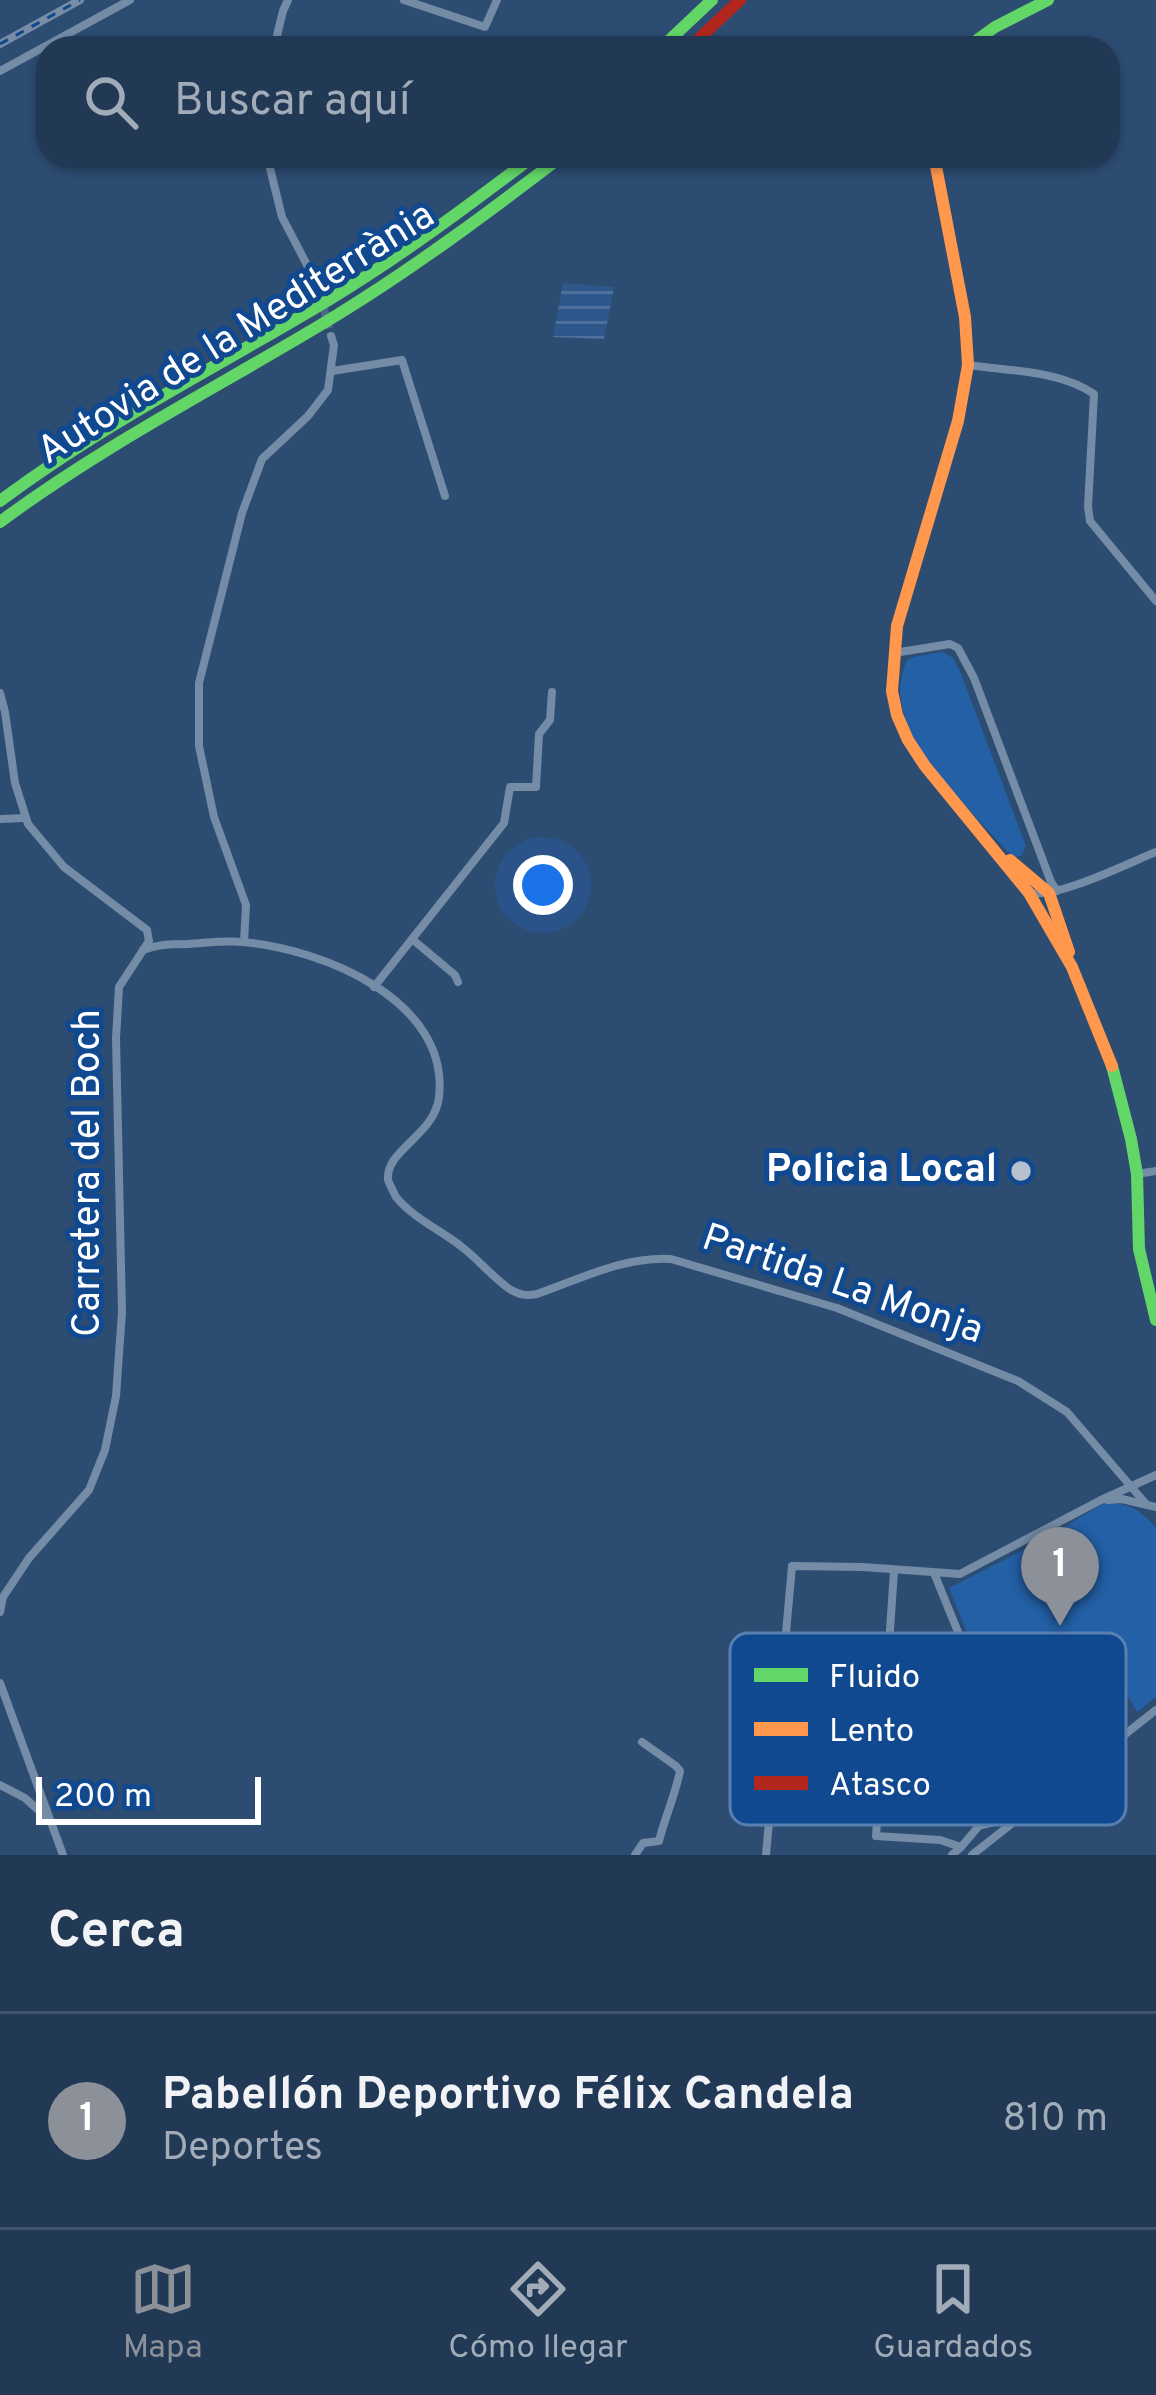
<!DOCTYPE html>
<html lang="es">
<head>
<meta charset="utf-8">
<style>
  body { margin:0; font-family:Overpass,sans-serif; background:#2a405c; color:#f1f3f6 }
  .scale { position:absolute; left:36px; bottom:30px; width:225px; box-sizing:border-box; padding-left:12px; border:6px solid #fff; border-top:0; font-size:33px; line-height:42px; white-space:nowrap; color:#fff; -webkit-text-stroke:9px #10498f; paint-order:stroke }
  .you { position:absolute; left:543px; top:885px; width:42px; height:42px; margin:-30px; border:9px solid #fff; border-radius:50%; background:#1a73e8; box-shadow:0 0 0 18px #1a73e833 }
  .badge { display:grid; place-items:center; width:78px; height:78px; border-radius:50%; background:#8c9099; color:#fff; font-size:39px; font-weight:700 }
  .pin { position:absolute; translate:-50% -99px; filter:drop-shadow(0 3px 6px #0008) }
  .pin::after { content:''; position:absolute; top:63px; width:42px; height:36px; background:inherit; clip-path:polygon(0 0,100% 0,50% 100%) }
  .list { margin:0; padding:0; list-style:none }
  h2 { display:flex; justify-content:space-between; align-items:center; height:156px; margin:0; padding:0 48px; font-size:51px }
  h2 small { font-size:39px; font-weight:400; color:#a2acb9 }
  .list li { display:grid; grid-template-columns:78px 1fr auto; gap:36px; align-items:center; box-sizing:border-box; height:216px; padding:0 48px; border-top:3px solid #3f536c }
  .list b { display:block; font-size:45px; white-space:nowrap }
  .list p { margin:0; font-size:39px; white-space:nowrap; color:#a2acb9 }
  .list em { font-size:39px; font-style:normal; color:#a2acb9 }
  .icon { flex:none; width:66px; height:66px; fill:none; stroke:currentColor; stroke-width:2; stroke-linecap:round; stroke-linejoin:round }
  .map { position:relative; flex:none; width:1156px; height:1855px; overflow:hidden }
  .search { position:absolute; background:#223956; box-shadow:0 3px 9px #0004; left:36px; right:36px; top:36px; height:132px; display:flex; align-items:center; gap:30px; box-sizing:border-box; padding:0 42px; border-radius:36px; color:#a2acb9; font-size:45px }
  .sheet { height:372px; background:#223956 }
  nav { display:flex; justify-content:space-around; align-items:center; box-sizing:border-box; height:168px; border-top:3px solid #3f536c; background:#223956; font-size:33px; color:#a2acb9 }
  nav a { display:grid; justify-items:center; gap:6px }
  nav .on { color:#8c9099 }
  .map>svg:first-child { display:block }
  .green { fill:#2360a6 }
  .water { fill:url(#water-rules) }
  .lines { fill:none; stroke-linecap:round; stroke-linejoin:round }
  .street-tunnel { stroke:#4c6787; stroke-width:8; stroke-dasharray:8 4; stroke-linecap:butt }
  .street { stroke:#748ca6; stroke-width:8 }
  .fast { stroke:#63d668; stroke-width:12 }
  .slow { stroke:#ff974d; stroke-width:12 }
  .jam { stroke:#b3261e; stroke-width:12 }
  .rail-casing { stroke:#788ca5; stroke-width:8 }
  .rail { stroke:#10498f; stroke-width:3; stroke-dasharray:9; stroke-linecap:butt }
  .poi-dot { fill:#b6c0ce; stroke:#10498f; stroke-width:4.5 }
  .labels { text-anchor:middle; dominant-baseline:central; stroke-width:10; stroke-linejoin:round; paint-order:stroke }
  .street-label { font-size:39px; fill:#fff; stroke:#10498f }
  .poi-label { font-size:39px; font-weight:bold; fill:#fff; stroke:#10498f; text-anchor:end }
  .key { fill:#10498f; stroke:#5880b1; stroke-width:3 }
  .key-label { font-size:33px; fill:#fff }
</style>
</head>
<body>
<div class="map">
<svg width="1156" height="1855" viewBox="0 0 1156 1855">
  <defs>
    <pattern id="water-rules" width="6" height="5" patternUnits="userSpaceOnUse" patternTransform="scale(3)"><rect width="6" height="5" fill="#2e588b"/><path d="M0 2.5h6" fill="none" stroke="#4d719c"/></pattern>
  </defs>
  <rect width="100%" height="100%" fill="#2d4c72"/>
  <g class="green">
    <path d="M943 652 953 658 960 671 1026 846 1021 856 1015 857 1007 851C971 810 900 747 900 689 900 680 904 669 906 661L913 657Z"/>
    <path d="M1104 1503C1129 1503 1140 1509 1156 1528V1697L1137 1712 1107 1661 1002 1720 949 1588 1041 1541Z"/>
  </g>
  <polygon class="water" points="563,283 614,287 604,339 553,337"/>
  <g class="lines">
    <polyline class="street-tunnel" points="318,286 331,336"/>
    <g class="street">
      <polyline points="404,0 485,27 497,0"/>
      <polyline points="274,48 283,11 288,0"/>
      <polyline points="0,71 130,0"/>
      <polyline points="267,156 282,217 318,286"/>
      <path d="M968 365C1009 371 1059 370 1094 394L1088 507 1090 521 1156 601"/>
      <polyline points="332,371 402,360 445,496"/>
      <polyline points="894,653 950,644 958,648 974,678 1051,882 1057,891"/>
      <polyline points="0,693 5,712 15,783 28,824 64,867 147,930 149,941 119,987 116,1038 122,1312 116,1396 105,1450 89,1490 29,1558 3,1597 0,1612"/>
      <polyline points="0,819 26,818"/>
      <path d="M1029 893C1059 898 1126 864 1156 852"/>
      <polyline points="412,939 455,975 458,982"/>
      <polyline points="244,942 246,905 214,817 199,746 199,683 242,513 262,459 308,416 328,390 334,345 331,336"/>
      <path d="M143 950C159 944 171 944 188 944 206 943 225 940 243 942 322 949 450 1000 439 1097 435 1135 385 1150 388 1180 389 1183 395 1195 396 1197 413 1218 442 1231 462 1247 479 1260 493 1278 511 1290 520 1295 526 1296 537 1294 580 1279 625 1256 671 1259L837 1308 1018 1381 1067 1412 1146 1504"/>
      <polyline points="374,987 504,823 510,787 536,787 539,734 550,720 552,692"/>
      <polyline points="1137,1174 1156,1171"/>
      <polyline points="1108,1500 1122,1499 1156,1507"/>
      <polyline points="894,1571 876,1836 940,1840 961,1847 952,1855"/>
      <polyline points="934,1573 1024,1794 1022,1802 999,1821"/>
      <polyline points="0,1683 63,1855"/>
      <polyline points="884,1705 990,1713"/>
      <polyline points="772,1783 877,1791"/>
      <polyline points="0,1785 25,1798 47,1818"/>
      <polyline points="961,1847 979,1826 1002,1820"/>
      <path d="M635 1855 643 1843 659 1841C665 1817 675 1796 680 1771L676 1766 642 1742"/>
      <polyline points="766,1855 792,1566 863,1567 960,1574 1101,1500 1156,1475"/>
      <polyline points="972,1855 1156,1710"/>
    </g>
    <g class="fast">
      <polyline points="661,48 712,0"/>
      <polyline points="966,48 995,27 1048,0"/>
      <path d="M0 501C104 423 219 366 330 299 401 256 468 206 534 156"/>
      <path d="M0 522C106 443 224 384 337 315 415 267 489 212 562 156"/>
      <polyline points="1112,1066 1131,1139 1137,1174 1139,1249 1156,1320"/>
    </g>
    <g class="slow">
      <polyline points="934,156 965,317 968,365 958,421 897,626 892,691 897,715 908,740 925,766 1029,893 1072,967 1112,1066"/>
      <polyline points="1010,860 1049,893 1069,952"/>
    </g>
    <polyline class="jam" points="689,48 740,0"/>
    <g class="rail-casing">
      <polyline id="rail" points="0,44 80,0"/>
    </g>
    <use href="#rail" class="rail"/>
  </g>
  <circle class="poi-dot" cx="1021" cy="1171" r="12"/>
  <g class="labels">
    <g class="street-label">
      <text transform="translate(237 335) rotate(-32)">Autovia de la Mediterrània</text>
      <text transform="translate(89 1173) rotate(-90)">Carretera del Boch</text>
      <text transform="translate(842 1286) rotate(19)">Partida La Monja</text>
    </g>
    <g class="poi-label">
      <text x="997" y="1171">Policia Local</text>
    </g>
  </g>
  <rect x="730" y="1633" width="396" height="192" rx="18" class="key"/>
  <rect x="754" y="1668" width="54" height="14" fill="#63d668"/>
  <rect x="754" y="1722" width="54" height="14" fill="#ff974d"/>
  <rect x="754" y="1776" width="54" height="14" fill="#b3261e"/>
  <g class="key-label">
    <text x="829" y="1687">Fluido</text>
    <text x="829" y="1741">Lento</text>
    <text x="829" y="1795">Atasco</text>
  </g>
</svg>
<div class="scale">200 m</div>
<div class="you"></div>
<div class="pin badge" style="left:1060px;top:1626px">1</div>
<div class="search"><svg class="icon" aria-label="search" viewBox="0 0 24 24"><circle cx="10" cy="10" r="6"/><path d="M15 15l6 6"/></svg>Buscar aquí</div>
</div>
<section class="sheet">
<h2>Cerca<small></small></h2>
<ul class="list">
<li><span class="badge">1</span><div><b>Pabellón Deportivo Félix Candela</b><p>Deportes</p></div><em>810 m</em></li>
</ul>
</section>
<nav>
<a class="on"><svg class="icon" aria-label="map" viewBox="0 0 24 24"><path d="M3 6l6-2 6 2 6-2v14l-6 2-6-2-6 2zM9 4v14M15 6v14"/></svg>Mapa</a>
<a><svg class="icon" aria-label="directions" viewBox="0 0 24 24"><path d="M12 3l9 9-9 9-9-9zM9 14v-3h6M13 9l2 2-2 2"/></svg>Cómo llegar</a>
<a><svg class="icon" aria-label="saved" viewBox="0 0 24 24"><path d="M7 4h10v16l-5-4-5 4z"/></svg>Guardados</a>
</nav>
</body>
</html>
